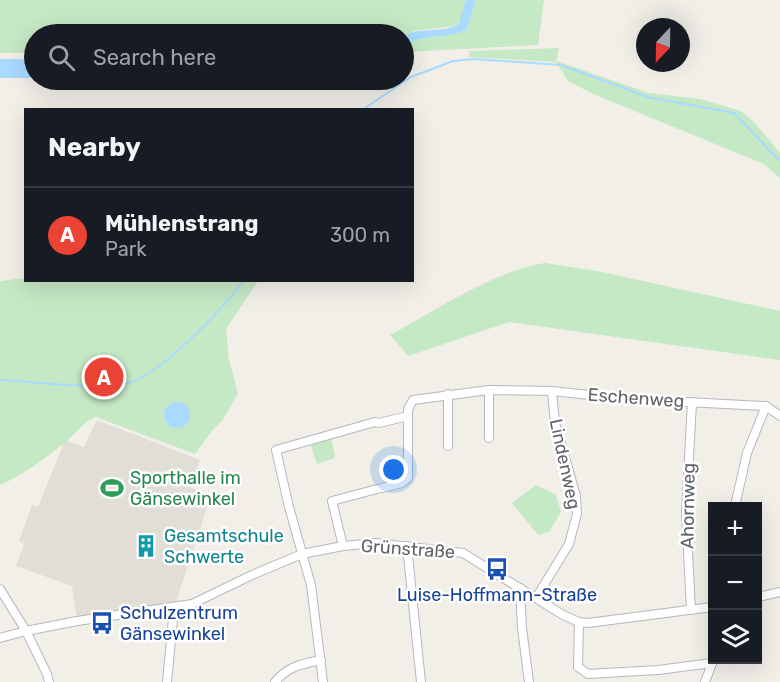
<!DOCTYPE html>
<html lang="en">
<head>
<meta charset="utf-8">
<style>
  body { margin:0; font-family:Rubik,sans-serif; background:#20242c; color:#f1f3f6 }
  .controls { position:absolute; right:18px; bottom:18px; display:grid; overflow:hidden; border-radius:0px; box-shadow:0 6px 24px #0002 }
  .controls button { width:54px; height:54px; display:grid; place-items:center; padding:0; border:0; border-bottom:2px solid #363941; background:#171b24; color:#f1f3f6; font:30px sans-serif }
  .compass { position:absolute; left:636px; top:18px; width:54px; height:54px; border-radius:50%; background:#171b24; box-shadow:0 6px 24px #0002; rotate:202deg }
  .you { position:absolute; left:394px; top:470px; width:21px; height:21px; margin:-15px; border:4px solid #fff; border-radius:50%; background:#1a73e8; box-shadow:0 0 0 9px #1a73e833 }
  .badge { display:grid; place-items:center; width:39px; height:39px; border-radius:50%; background:#ea4335; color:#fff; font-size:20px; font-weight:700 }
  .pin { position:absolute; translate:-50% -50%; border:3px solid #fff; box-shadow:0 2px 6px #0006 }
  .list { margin:0; padding:0; list-style:none }
  h2 { display:flex; justify-content:space-between; align-items:center; height:78px; margin:0; padding:0 24px; font-size:26px }
  h2 small { font-size:20px; font-weight:400; color:#9ea1a6 }
  .list li { display:grid; grid-template-columns:39px 1fr auto; gap:18px; align-items:center; box-sizing:border-box; height:96px; padding:0 24px; border-top:2px solid #363941 }
  .list b { display:block; font-size:22px; white-space:nowrap }
  .list p { margin:0; font-size:20px; white-space:nowrap; color:#9ea1a6 }
  .list em { font-size:20px; font-style:normal; color:#9ea1a6 }
  .icon { flex:none; width:33px; height:33px; fill:none; stroke:currentColor; stroke-width:2; stroke-linecap:round; stroke-linejoin:round }
  .map { position:relative; flex:none; width:780px; height:682px; overflow:hidden }
  .search { position:absolute; background:#171b24; box-shadow:0 6px 24px #0002; left:24px; top:24px; width:390px; height:66px; display:flex; align-items:center; gap:15px; box-sizing:border-box; padding:0 21px; border-radius:33px; color:#9ea1a6; font-size:22px }
  .panel { position:absolute; background:#171b24; box-shadow:0 6px 24px #0002; left:24px; top:108px; width:390px; height:174px; border-radius:0px }
  .map>svg:first-child { display:block }
  .education { fill:#e1ded6 }
  .green { fill:#c5e8c5 }
  .water { fill:#aadaff }
  .lines { fill:none; stroke-linecap:round; stroke-linejoin:round }
  .stream { stroke:#aadaff; stroke-width:2 }
  .minor-casing { stroke:#b5b8bc; stroke-width:10 }
  .minor { stroke:#fff; stroke-width:8 }
  .labels { text-anchor:middle; dominant-baseline:central; stroke-width:5; stroke-linejoin:round; paint-order:stroke }
  .street-label { font-size:18px; fill:#5f6368; stroke:#fff }
  .leisure-label { font-size:18px; fill:#27864d; stroke:#fff; text-anchor:start }
  .culture-label { font-size:18px; fill:#0d838f; stroke:#fff; text-anchor:start }
  .transit-label { font-size:18px; fill:#164399; stroke:#fff }
</style>
</head>
<body>
<div class="map">
<svg width="780" height="682" viewBox="0 0 780 682">
  <rect width="100%" height="100%" fill="#f1efe8"/>
  <polygon class="education" points="97,420 200,460 191,488 211,495 174,608 77,621 72,586 16,566 24,544 19,541 32,505 38,507 65,440 84,447"/>
  <g class="green">
    <polygon points="0,0 466,0 461,21 456,26 413,31 404,38 404,34 34,34 34,53 0,53"/>
    <path d="M476 0H544L538 45 405 52C406 49 407 45 408 43 413 37 452 38 467 29Z"/>
    <polygon points="559,48 556,61 649,93 700,99 741,111 753,121 780,153 780,178 764,164 593,94 568,81 556,62 469,57 469,51"/>
    <path d="M545 263 597 271 780 311V360L509 322 408 356 390 335C434 311 496 270 545 263Z"/>
    <path d="M25 278 26 280 258 281 226 329 229 360 238 393 223 420 211 432 195 454 96 417C84 421 76 433 67 441 47 457 23 475 0 485V281Z"/>
    <polygon points="331,437 335,458 317,464 310,443"/>
    <polygon points="536,485 556,495 561,512 549,532 538,535 512,503"/>
  </g>
  <g class="water">
    <path d="M466 0H476L467 29C450 40 417 34 407 45V49L404 50V36C421 26 442 34 459 24Z"/>
    <rect x="0" y="59" width="34" height="19"/>
    <circle cx="177" cy="415" r="13"/>
  </g>
  <g class="lines">
    <g class="stream">
      <polyline points="362,110 411,77 453,61 474,59 561,65 648,97 734,113 780,161"/>
      <path d="M0 380C38 382 88 389 124 384 155 381 226 306 244 280"/>
    </g>
    <g class="minor-casing">
      <g id="minor">
        <polyline points="489,390 489,438"/>
        <polyline points="448,394 448,446"/>
        <polyline points="382,488 402,483 408,478 408,409 413,400 489,390 552,391 627,399 766,406 780,416"/>
        <polyline points="735,506 747,453 766,406"/>
        <polyline points="343,546 332,501 377,489"/>
        <polyline points="407,546 421,682"/>
        <polyline points="520,588 522,628 529,682"/>
        <polyline points="0,589 26,631 47,674 49,682"/>
        <polyline points="758,597 780,592"/>
        <polyline points="536,598 569,544 577,514 576,496 555,423 552,391"/>
        <polyline points="691,610 686,512 692,402"/>
        <polyline points="579,622 578,667 588,674 658,670 712,663"/>
        <polyline points="0,638 26,631 77,621 192,604 252,575 302,554 343,546 375,543 463,553 563,615 579,622 588,623 712,607"/>
        <polyline points="167,682 174,608"/>
        <path d="M275 682C288 666 302 664 321 660"/>
        <polyline points="323,682 311,585 289,507 276,450 375,422 379,423 408,416"/>
        <polyline points="705,682 713,661"/>
      </g>
    </g>
    <use href="#minor" class="minor"/>
  </g>
  <defs>
    <g id="stadium-bare" transform="scale(1.8)"><path d="M0-5a6.5 5 0 1 0 0 10a6.5 5 0 1 0 0-10ZM-3.5-1.8h7v3.6h-7Z" fill="#2e9e5b" stroke="#fff" stroke-width="2.5" paint-order="stroke"/></g>
    <g id="building-bare" transform="scale(1.8)"><path d="M-4-6H4V6H1V3H-1V6H-4ZM-2.5-4.3h1.7v1.8h-1.7ZM.8-4.3h1.7v1.8H.8ZM-2.5-1h1.7V.8h-1.7ZM.8-1h1.7V.8H.8Z" fill="#0f9aa8" stroke="#fff" stroke-width="2.5" paint-order="stroke"/></g>
    <g id="bus-bare" transform="scale(1.8)"><path d="M-5-6H5V4H4V6H2V4H-2V6H-4V4H-5ZM-3.5-4V0h7V-4ZM-3.5 1.2v1.5H-2V1.2ZM2 1.2v1.5H3.5V1.2Z" fill="#1a4fb4" stroke="#fff" stroke-width="2.5" paint-order="stroke"/></g>
  </defs>
  <g fill-rule="evenodd">
    <use href="#stadium-bare" x="112" y="488"/>
    <use href="#building-bare" x="146" y="546"/>
    <use href="#bus-bare" x="497" y="569"/>
    <use href="#bus-bare" x="102" y="623"/>
  </g>
  <g class="labels">
    <g class="street-label">
      <text transform="translate(636 398) rotate(4)">Eschenweg</text>
      <text transform="translate(565 464) rotate(78)">Lindenweg</text>
      <text transform="translate(688 506) rotate(-89)">Ahornweg</text>
      <text transform="translate(408 549) rotate(4)">Grünstraße</text>
    </g>
    <g class="leisure-label">
      <text x="130" y="478">Sporthalle im<tspan x="130" dy="21">Gänsewinkel</tspan></text>
    </g>
    <g class="culture-label">
      <text x="164" y="536">Gesamtschule<tspan x="164" dy="21">Schwerte</tspan></text>
    </g>
    <g class="transit-label">
      <text x="497" y="595">Luise-Hoffmann-Straße</text>
      <text x="120" y="613" text-anchor="start">Schulzentrum<tspan x="120" dy="21">Gänsewinkel</tspan></text>
    </g>
  </g>
</svg>
<div class="controls">
<button>+</button>
<button>−</button>
<button><svg class="icon" aria-label="layers" viewBox="0 0 24 24"><path d="M12 4l9 5-9 5-9-5zM3 14l9 5 9-5"/></svg></button>
</div>
<svg class="compass" viewBox="-18 -18 36 36"><path d="M0-13l5 13h-10z" fill="#e53935"/><path d="M0 13l5-13h-10z" fill="#9ea1a6"/></svg>
<div class="you"></div>
<div class="pin badge" style="left:104px;top:377px">A</div>
<div class="search"><svg class="icon" aria-label="search" viewBox="0 0 24 24"><circle cx="10" cy="10" r="6"/><path d="M15 15l6 6"/></svg>Search here</div>
<section class="panel">
<h2>Nearby<small></small></h2>
<ul class="list">
<li><span class="badge">A</span><div><b>Mühlenstrang</b><p>Park</p></div><em>300 m</em></li>
</ul>
</section>
</div>
</body>
</html>
